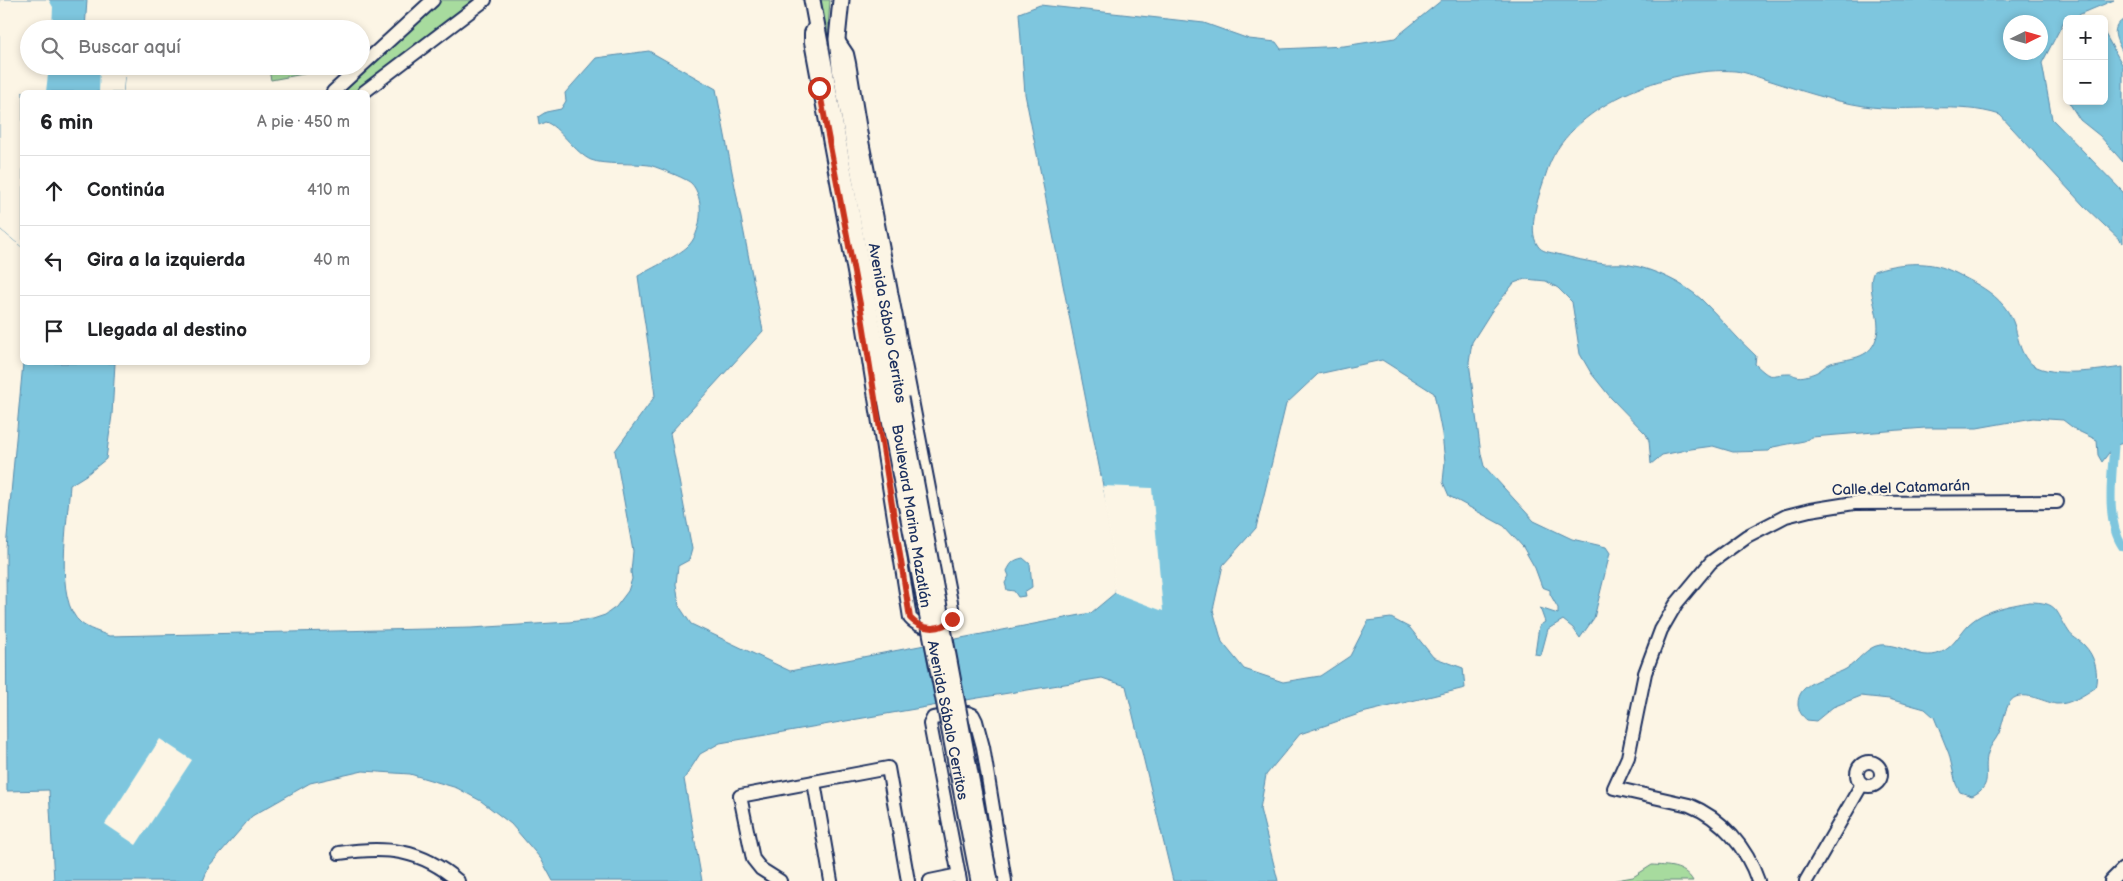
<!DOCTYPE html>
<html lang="es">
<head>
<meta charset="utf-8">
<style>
  body { margin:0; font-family:"Balsamiq Sans",sans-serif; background:#f6f6f6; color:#202124 }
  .controls { position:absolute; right:15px; top:15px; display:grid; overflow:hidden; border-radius:8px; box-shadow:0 2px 8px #0003 }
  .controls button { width:45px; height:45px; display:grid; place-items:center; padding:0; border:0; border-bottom:1px solid #e0e0e0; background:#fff; color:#202124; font:25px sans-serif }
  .compass { position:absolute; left:2003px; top:15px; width:45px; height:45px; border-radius:50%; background:#fff; box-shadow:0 2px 8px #0003; rotate:85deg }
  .stop { position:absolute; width:15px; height:15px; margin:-11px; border:4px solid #c8321e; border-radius:50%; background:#fff }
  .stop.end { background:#c8321e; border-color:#fff; box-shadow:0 1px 5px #0008 }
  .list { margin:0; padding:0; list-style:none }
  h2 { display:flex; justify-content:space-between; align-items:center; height:65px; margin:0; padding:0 20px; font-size:21px }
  h2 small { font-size:16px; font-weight:400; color:#757577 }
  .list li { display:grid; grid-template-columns:32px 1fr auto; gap:15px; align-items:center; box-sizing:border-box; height:70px; padding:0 20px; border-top:1px solid #e0e0e0 }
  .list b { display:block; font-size:19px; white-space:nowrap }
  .list em { font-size:16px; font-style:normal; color:#757577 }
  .icon { flex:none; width:28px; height:28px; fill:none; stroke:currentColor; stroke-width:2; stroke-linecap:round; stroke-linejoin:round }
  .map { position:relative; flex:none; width:2123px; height:881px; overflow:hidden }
  .search { position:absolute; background:#fff; box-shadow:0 2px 8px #0003; left:20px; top:20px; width:350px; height:55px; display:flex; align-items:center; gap:12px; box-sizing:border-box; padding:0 18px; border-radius:28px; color:#757577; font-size:19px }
  .panel { position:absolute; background:#fff; box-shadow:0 2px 8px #0003; left:20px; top:90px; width:350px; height:275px; border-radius:8px }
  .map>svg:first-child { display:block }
  .green { fill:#a7db9e; stroke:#61857e }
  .water { fill:#7ec6de; stroke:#568aab; fill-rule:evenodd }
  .pier { fill:#fcf5e5 }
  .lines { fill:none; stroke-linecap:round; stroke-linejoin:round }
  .canal { stroke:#7ec6de; stroke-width:9 }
  .minor-casing { stroke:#1b2f5e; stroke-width:16 }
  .major-casing { stroke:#1b2f5e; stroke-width:19 }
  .minor { stroke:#fcf5e5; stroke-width:12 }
  .major { stroke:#fcf5e5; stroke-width:15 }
  .major-bridge-casing { stroke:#1b2f5e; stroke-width:19; stroke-linecap:butt }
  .major-bridge { stroke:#fcf5e5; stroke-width:15 }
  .route { stroke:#c8321e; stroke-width:6 }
  .labels { text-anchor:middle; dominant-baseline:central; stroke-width:4.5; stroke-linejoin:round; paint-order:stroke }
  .street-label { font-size:15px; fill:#1b2f5e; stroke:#fcf5e5 }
</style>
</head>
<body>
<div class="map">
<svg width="2123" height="881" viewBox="0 0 2123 881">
  <rect width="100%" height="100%" fill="#fcf5e5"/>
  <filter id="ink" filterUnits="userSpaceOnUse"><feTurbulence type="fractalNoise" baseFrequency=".02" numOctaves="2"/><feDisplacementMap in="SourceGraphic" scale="10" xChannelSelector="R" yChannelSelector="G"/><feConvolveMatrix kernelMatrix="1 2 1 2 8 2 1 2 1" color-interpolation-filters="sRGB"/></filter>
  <g filter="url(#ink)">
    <g class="green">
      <polygon points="439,0 480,0 357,92 337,92"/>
      <polygon points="815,0 830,0 827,42"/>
      <polygon points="268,66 313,66 314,72 271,80"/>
      <path d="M1652 865C1667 866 1684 865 1693 881H1611L1633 877Z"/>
    </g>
    <g class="water">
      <polygon points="0,0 87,0 85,29 29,29 29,66 125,67 123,92 22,92 22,247 0,229"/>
      <path d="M1442 0H2114L2064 21 2042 63 2052 119 2123 192V243L2084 206 2000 115C1958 101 1908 113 1864 106 1832 101 1802 91 1771 81 1759 78 1747 72 1735 71 1670 66 1565 106 1546 174 1540 192 1526 229 1538 246 1542 252 1550 252 1557 254 1573 258 1588 262 1605 264 1614 264 1622 263 1630 265 1654 269 1683 283 1701 299 1720 317 1736 338 1756 356L1755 364C1773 381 1768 374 1789 374 1794 374 1792 375 1796 376 1802 378 1809 375 1815 373 1821 371 1825 365 1831 363 1848 358 1869 360 1876 339 1884 317 1864 291 1874 271 1896 263 1928 260 1949 270 1957 273 1965 278 1973 282 1989 291 2002 300 2011 317 2019 332 2017 354 2033 365 2054 378 2099 370 2123 367V443L2114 446 2102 462 2098 455 2097 440 2076 430 2063 420 2033 418 1977 428H1925L1812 437 1804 441 1773 447 1769 451 1733 452 1713 446 1691 449 1662 455 1651 464 1649 441 1646 434 1611 398 1591 373 1580 354 1572 302 1558 288 1546 281 1525 279 1514 283 1491 312 1472 342 1469 362 1481 454 1484 466 1534 521 1572 539 1606 547 1610 553 1594 618 1580 638 1573 628 1563 620 1548 629 1541 655 1535 654 1539 626 1545 622 1540 608 1558 614V608L1550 594V590L1542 587 1535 568 1523 547 1504 526 1449 496 1443 482 1445 462 1442 434 1434 393 1382 360 1318 374 1286 404 1256 528 1223 565 1213 610 1222 642 1244 669 1283 682 1320 676 1350 656 1368 621 1391 618 1410 628 1433 657 1463 668 1465 688 1362 713 1300 734 1266 775 1260 809 1278 881H1173L1126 686 1102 678 978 698 720 743 700 754 684 779 702 881H553L541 859 511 824 481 801 457 788 410 774 363 771 310 783 252 816 209 866 203 881H54L49 790 7 791 6 548 23 363H115L112 415 106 459 86 475 70 485C68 518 53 601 81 623 88 629 100 632 109 636L471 628 569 622 593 619 605 615 616 607 628 591 632 579 631 572 633 551 615 451 655 396C651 356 643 316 638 276 650 269 682 254 690 244 702 230 705 197 691 183 685 178 657 167 649 165 634 163 603 165 591 160 576 154 558 125 545 122L539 125 538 117 546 112 561 109 566 101 565 93 596 58 649 51 716 89 763 331 670 433 692 549 689 560 678 566 676 584 679 606 691 624 790 671 1091 613 1115 593 1116 565 1109 516 1025 94 1019 13 1040 5 1204 23 1249 39 1276 42 1281 49 1344 46 1395 38ZM2010 22H2040V52H2010Z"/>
      <path d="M2123 20V53C2117 41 2109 29 2123 20Z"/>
      <polygon points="2104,32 2123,66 2123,162 2100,136 2080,120 2068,101 2104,101"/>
      <path d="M1023 558 1030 564 1032 587 1024 592 1025 596 1018 597 1014 591 1007 590 1005 583 1009 576 1007 571C1011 563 1013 560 1023 558Z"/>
      <path d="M2029 602C2059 602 2055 611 2069 632 2072 637 2079 640 2084 645 2095 656 2099 673 2095 688 2084 695 2069 705 2056 704 2043 702 2019 687 2009 703 2004 712 2003 724 1999 733 1996 740 1990 745 1988 753 1982 772 1995 785 1972 796L1960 792 1956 784 1949 754 1934 717 1925 709 1889 699 1861 696 1833 707 1816 721 1807 720C1802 716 1799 712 1798 705 1797 680 1831 678 1846 669 1858 662 1866 647 1880 645 1900 643 1920 661 1940 653 1954 647 1959 634 1969 624 1985 609 2009 606 2029 602Z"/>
    </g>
    <g class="pier">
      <polygon points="0,0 49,0 53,7 52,29 29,29 29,66 49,66 46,92 22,92 22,247 0,229"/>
      <polygon points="100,66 125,67 123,92 99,92"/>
      <polygon points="1103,486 1152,488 1163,611 1115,593 1113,583 1114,565"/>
      <polygon points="160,739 192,760 136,845 105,824"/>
    </g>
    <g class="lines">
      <path class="canal" d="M2114 446C2112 476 2105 521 2123 547"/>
      <g class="minor-casing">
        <g id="minor">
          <path d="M816 24 811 33V42L860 304 910 618C921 631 950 633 953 613L861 136 849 63 847 54 837 39"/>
          <polyline points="333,92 433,0"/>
          <polyline points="364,92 485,0"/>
          <circle cx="1869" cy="774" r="12"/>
          <polyline points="814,782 831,881"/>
          <path d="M339 853C386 846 421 849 458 881"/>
          <polyline points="780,881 761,869 753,859 740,796 888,768 908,881"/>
          <polyline points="930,881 959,875"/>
          <polyline points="960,881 930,724 933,718 968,713 973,715 976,721 983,747 1005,881"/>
          <path d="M1758 881C1747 848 1722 818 1689 805L1614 788 1628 757 1645 673 1661 630 1676 604 1711 562 1747 536 1786 516 1810 510 1854 503 2057 502"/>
          <polyline points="1806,881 1862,784"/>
          <polyline points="2111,881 2123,869"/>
        </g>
      </g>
      <g class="major-casing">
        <g id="major">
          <polyline points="812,0 886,400"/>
          <polyline points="841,0 837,39 840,68 900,398"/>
        </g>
      </g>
      <use href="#minor" class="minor"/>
      <use href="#major" class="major"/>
      <g class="major-bridge-casing">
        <g id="major-bridge">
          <polyline points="900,398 990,881"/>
          <path id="s1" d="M886 400 979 881"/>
        </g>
      </g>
      <use href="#major-bridge" class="major-bridge"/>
    </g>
  </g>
  <g class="lines" filter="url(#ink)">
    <path class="route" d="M819 88 860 304 910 618C921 630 941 632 952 619"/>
  </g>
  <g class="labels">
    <g class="street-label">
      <text transform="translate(887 323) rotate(80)">Avenida Sábalo Cerritos</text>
      <text transform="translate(1901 488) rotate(-2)">Calle del Catamarán</text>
      <text transform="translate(911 516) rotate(81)">Boulevard Marina Mazatlán</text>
      <text stroke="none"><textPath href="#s1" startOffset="326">Avenida Sábalo Cerritos</textPath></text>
    </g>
  </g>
</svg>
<div class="controls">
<button>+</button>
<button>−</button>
</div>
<svg class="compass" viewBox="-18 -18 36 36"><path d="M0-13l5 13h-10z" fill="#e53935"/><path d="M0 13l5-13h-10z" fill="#757577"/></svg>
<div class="stop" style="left:819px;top:88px"></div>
<div class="stop end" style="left:952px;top:619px"></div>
<div class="search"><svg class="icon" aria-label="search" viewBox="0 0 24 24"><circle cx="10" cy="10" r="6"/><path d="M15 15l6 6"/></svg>Buscar aquí</div>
<section class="panel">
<h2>6 min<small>A pie · 450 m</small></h2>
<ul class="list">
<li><svg class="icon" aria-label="ahead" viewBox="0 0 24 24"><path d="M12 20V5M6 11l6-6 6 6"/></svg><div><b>Continúa</b></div><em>410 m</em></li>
<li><svg class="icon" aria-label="left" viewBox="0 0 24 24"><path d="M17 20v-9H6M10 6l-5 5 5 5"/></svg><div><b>Gira a la izquierda</b></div><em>40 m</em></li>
<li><svg class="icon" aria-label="arrive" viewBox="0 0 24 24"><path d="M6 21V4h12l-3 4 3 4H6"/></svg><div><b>Llegada al destino</b></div></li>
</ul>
</section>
</div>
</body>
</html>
